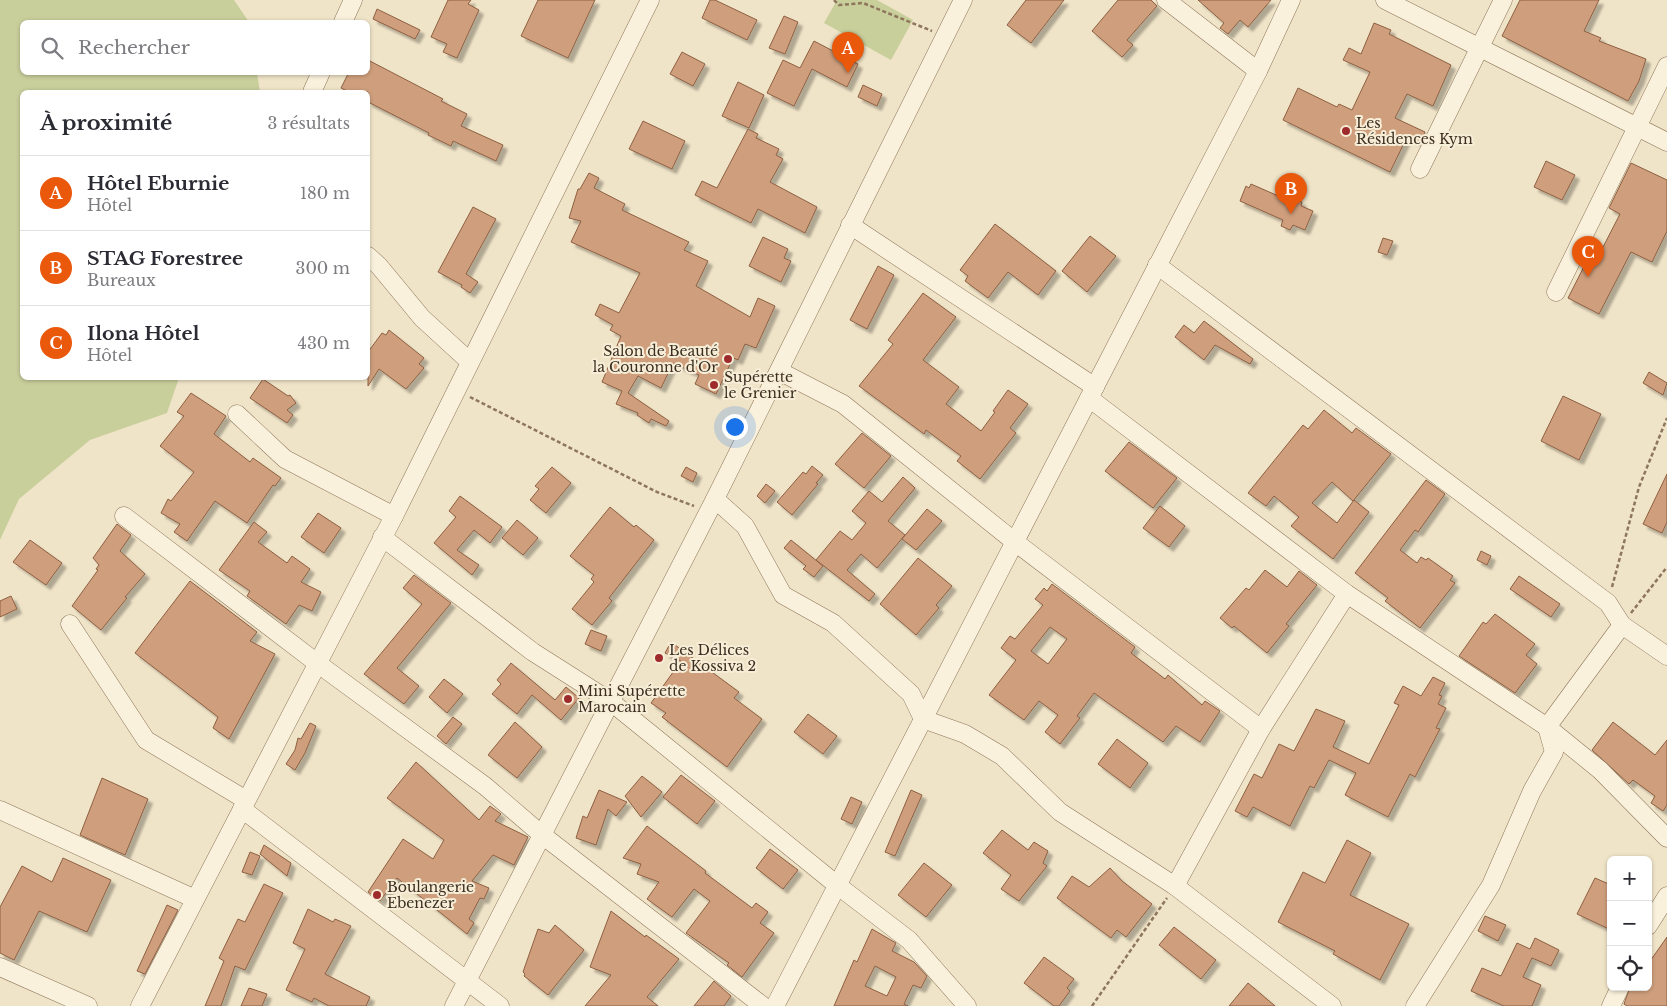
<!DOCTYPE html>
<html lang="fr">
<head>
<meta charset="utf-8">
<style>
  body { margin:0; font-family:"Libre Baskerville",serif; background:#f2f2f3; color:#2b2b33 }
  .controls { position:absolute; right:15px; bottom:15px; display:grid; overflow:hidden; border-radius:8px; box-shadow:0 1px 4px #0004 }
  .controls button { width:45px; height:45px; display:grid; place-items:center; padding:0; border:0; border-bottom:1px solid #e1e1e2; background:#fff; color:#2b2b33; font:25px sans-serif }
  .you { position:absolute; left:734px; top:426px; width:18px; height:18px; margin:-12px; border:4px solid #fff; border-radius:50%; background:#1a73e8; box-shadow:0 0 0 8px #1a73e833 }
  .badge { display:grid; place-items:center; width:32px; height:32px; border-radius:50%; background:#ea580c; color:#fff; font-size:16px; font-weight:700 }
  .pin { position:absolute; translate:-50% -41px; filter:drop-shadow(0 1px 2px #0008) }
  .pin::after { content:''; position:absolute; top:26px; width:18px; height:15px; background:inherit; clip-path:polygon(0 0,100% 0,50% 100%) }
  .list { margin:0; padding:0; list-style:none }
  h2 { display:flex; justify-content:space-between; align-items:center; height:65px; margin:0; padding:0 20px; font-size:21px }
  h2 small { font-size:16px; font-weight:400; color:#7c7c81 }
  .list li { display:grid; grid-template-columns:32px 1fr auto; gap:15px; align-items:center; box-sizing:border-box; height:75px; padding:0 20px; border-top:1px solid #e1e1e2 }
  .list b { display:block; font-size:19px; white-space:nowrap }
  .list p { margin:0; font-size:16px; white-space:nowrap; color:#7c7c81 }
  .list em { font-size:16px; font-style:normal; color:#7c7c81 }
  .icon { flex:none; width:28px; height:28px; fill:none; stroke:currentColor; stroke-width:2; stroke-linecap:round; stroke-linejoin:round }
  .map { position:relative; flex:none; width:1667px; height:1006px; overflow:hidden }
  .search { position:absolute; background:#fff; box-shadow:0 1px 4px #0004; left:20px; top:20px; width:350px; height:55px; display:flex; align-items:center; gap:12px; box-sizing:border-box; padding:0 18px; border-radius:8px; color:#7c7c81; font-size:19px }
  .panel { position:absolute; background:#fff; box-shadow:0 1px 4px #0004; left:20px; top:90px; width:350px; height:290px; border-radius:8px }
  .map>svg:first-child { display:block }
  .green { fill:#c9cf9b }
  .building { fill:#cf9f7d; stroke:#8d5f41; fill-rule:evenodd; filter:url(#shadow) }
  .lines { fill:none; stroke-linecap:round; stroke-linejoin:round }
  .minor-casing { stroke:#8d765c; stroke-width:19 }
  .path { stroke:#8d765c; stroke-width:2.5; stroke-dasharray:4 2.5; stroke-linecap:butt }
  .minor { stroke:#faf1dc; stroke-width:18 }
  .poi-dot { fill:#9e2a2b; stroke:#f7eed8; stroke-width:2 }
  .labels { text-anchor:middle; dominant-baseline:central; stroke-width:4; stroke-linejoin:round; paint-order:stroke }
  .poi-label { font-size:14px; fill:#3d2e20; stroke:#f7eed8; text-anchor:start }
</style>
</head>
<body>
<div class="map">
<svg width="1667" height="1006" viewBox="0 0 1667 1006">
  <defs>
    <filter id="shadow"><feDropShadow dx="4.5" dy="4.5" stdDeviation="1" flood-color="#0004"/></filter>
  </defs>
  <rect width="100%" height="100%" fill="#f0e4c8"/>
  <g class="green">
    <polygon points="0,0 234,0 249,22 22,22 22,72 257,73 260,92 22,92 22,378 179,378 167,413 90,440 19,499 0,540"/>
    <polygon points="837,0 877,0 913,20 891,60 824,23"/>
  </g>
  <g class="building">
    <polygon points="448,0 471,0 468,4 479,10 457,58 443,52 447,44 431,37"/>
    <polygon points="538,0 595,0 568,58 521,36"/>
    <polygon points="710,0 715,0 757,20 747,40 702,18"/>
    <polygon points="1026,0 1064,0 1031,43 1007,25"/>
    <polygon points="1118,0 1151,0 1157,6 1127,40 1133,45 1122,57 1092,31"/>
    <polygon points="1198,0 1271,0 1248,27 1240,20 1228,34 1220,28 1224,23"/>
    <polygon points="1520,0 1599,0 1584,31 1601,38 1599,41 1646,59 1639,81 1628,101 1502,36"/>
    <polygon points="377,9 420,30 415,39 373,19"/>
    <polygon points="784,16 798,22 785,54 769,48"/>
    <polygon points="1374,23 1391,30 1389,34 1451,65 1433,106 1407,94 1395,118 1425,132 1420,143 1407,137 1390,172 1283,120 1298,88 1337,107 1339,104 1352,110 1370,72 1343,60 1349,48 1361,54"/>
    <polygon points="814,41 858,64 847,87 812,69 794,106 767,93 783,60 800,68"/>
    <polygon points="682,52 705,64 693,86 670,74"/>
    <polygon points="368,60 443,99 441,101 467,114 461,126 503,145 496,161 453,141 451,146 428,135 429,133 368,102 368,92 349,92 341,88 349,72 368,72"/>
    <polygon points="738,82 764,95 749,128 722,116"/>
    <polygon points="863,85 882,94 877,106 858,97"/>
    <polygon points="643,121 685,141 672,169 629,149"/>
    <polygon points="748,129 758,134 756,138 779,149 776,155 783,159 770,182 817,207 805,233 758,209 751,223 695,195 702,181 717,188"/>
    <polygon points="1546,161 1575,175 1562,200 1534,187"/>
    <polygon points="1631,163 1667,180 1667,231 1652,262 1631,252 1599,314 1568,298 1595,245 1602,249 1620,214 1609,208"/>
    <polygon points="589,173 599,178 594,188 625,204 622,210 689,242 684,250 708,261 696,286 750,317 758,298 775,306 756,348 745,344 738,360 733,358 716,394 695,384 699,375 673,363 661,388 638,376 628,393 669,421 666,426 651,419 649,423 637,415 638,413 616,404 622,391 602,382 621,336 610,330 613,325 595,315 600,304 619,313 640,273 571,242 581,221 569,218 578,189 580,189"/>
    <polygon points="1251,184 1292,202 1294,198 1302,202 1301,206 1313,211 1305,230 1293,225 1290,230 1281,226 1283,220 1240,201 1246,186 1249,188"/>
    <polygon points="473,207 496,219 466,274 478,282 470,293 461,287 462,285 438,272"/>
    <polygon points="995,224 1056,271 1038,295 1008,272 988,298 965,281 968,276 960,270"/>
    <polygon points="1090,236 1116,256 1087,292 1062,271"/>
    <polygon points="763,237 788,249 784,258 791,261 781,282 749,266"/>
    <polygon points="1383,238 1393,241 1387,255 1378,252"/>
    <polygon points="878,266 894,275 867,329 850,320"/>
    <polygon points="923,293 956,317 923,360 959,387 946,404 981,431 995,412 993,411 1008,390 1028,404 1010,428 1016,433 980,479 957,461 961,456 926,430 924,434 859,386 893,344 888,340"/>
    <polygon points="1204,321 1253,359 1250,364 1215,345 1204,360 1175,337 1184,325 1194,333"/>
    <polygon points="389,330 424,358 419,364 424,368 406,389 379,369 368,386 368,352 382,333 386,335"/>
    <polygon points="1649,372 1667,383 1663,395 1643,383"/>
    <polygon points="263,379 288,396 290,395 296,403 287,410 293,415 287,423 250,398"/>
    <polygon points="191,393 226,416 214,434 250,462 253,458 281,478 275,486 273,485 247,523 215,501 187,541 174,532 180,524 161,513 168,499 171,501 194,472 160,446 184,416 177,412"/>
    <polygon points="1563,396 1601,414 1579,460 1541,441"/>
    <polygon points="1324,410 1352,433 1356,428 1391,454 1353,501 1332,482 1312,503 1337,523 1354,500 1369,512 1333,559 1291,526 1299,517 1274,496 1266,506 1248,493 1303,425 1308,429"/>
    <polygon points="862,433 891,456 864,488 835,464"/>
    <polygon points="1129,442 1177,478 1153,508 1105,471"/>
    <polygon points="812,466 823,475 816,483 818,484 792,515 777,502 803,472 806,474"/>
    <polygon points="552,467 571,483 546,513 530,500 539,489 535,486"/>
    <polygon points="686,467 697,473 693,482 681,476"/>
    <polygon points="1667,474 1667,522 1662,533 1643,524"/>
    <polygon points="903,477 915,488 888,521 905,535 877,568 861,554 847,570 875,594 869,601 816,560 840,531 852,540 866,523 852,511 869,491 882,502"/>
    <polygon points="1426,480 1445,494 1418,532 1415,530 1400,550 1417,563 1421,557 1426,560 1428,558 1453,576 1450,580 1455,583 1420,628 1385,601 1388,598 1355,573"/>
    <polygon points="766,484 775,491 765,503 757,496"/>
    <polygon points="460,496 502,527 490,543 474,530 457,550 479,565 472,575 434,543 456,517 449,511"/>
    <polygon points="1160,506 1185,526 1169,547 1143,528"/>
    <polygon points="610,507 634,527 636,525 654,540 609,598 612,601 592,625 572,609 594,582 591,579 594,575 570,556"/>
    <polygon points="927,509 942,521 916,550 902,539"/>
    <polygon points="318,513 341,528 324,553 301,537"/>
    <polygon points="517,520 538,538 523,555 502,538"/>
    <polygon points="254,522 267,532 258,542 287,563 292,556 310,569 301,582 321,592 312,611 299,605 286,624 247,596 250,591 219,570"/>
    <polygon points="117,524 131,535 120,551 145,574 125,597 127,598 101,630 72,606 98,570 96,569 99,565 93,558"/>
    <polygon points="30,540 62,563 46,585 13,562"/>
    <polygon points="791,540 823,566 814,577 803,569 806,566 784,548"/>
    <polygon points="1481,551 1491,556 1487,565 1477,560"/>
    <polygon points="918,558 952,586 936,605 939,608 916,635 880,604"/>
    <polygon points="1265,570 1287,587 1299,571 1317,585 1286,624 1289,626 1267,653 1234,626 1232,628 1220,618 1246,588 1249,590"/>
    <polygon points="414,575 451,603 397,668 419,686 404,704 364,674 422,604 403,588"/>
    <polygon points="1519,576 1560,604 1551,617 1510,589"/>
    <polygon points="190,581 257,632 250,641 275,654 229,739 213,728 218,717 135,653"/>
    <path d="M1052 584 1135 647 1131 653 1165 679 1168 675 1202 705 1205 701 1220 711 1200 742 1176 726 1163 742 1094 693 1077 716 1080 718 1060 744 1045 732 1058 715 1039 701 1024 720 989 695 1016 660 1001 648 1010 636 1015 639 1043 605 1035 599 1044 588 1047 591ZM1050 627 1067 639 1048 664 1031 651Z"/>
    <polygon points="11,596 17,609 0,617 0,601"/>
    <polygon points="1495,614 1535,644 1526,655 1537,664 1515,693 1459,656 1483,622 1486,624"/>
    <polygon points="591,630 607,636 601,651 585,644"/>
    <polygon points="671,642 739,692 734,698 762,719 727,767 662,717 666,713 651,703 681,661 665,653"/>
    <polygon points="511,663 555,700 566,687 579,698 561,720 532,695 517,714 492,694 501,684 497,680"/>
    <polygon points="1433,677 1445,683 1439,695 1442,696 1438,704 1446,708 1436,728 1440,729 1415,777 1410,774 1388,817 1345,795 1356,773 1329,760 1314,788 1310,786 1290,826 1253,807 1247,817 1235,811 1254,774 1262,778 1279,744 1294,751 1316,709 1345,721 1333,747 1369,764 1399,705 1394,703 1403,686 1421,696"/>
    <polygon points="444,679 463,694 447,713 429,697"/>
    <polygon points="808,714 837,736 823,754 794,732"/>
    <polygon points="453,717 462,724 446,744 437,736"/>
    <polygon points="515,722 542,747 517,778 488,755"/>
    <polygon points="1613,722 1655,755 1667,740 1667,805 1663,811 1651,803 1655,796 1633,780 1629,784 1592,750"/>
    <polygon points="310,723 316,726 305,753 295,770 286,764 295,750 298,738 301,739"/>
    <polygon points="1117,739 1148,763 1130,788 1098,764"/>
    <polygon points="416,762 479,820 490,806 501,814 495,821 528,837 514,865 493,855 472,881 489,888 484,899 480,898 469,919 474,923 467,934 397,878 380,901 368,892 403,839 433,859 444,840 387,798"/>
    <polygon points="681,775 715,801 697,824 663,797"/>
    <polygon points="642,776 662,792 641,817 625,796"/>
    <polygon points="102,778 148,799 125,855 80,835"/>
    <polygon points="599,790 627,802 616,816 608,809 596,845 576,838 583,816 587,818"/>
    <polygon points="911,790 922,795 895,856 885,852"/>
    <polygon points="851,797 862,802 852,824 841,819"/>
    <polygon points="647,826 706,871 705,873 752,908 756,903 768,912 760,923 774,933 742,977 727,965 729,963 686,933 710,901 694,889 672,917 647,899 659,882 637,874 641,864 623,858"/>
    <polygon points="1002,830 1028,850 1034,842 1048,851 1043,863 1047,866 1019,901 1001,889 1011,875 983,853"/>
    <polygon points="1347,840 1371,853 1350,895 1409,924 1380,980 1333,954 1335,951 1278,922 1303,872 1325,883"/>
    <polygon points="264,845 291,863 287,876 260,854"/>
    <polygon points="770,849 798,870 783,889 756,868"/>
    <polygon points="250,852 260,856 252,875 242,872"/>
    <polygon points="63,858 111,880 87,932 39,911 14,960 0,953 0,907 22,866 52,882"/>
    <polygon points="924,863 952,885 926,917 898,895"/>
    <polygon points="1110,868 1122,881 1152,904 1126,937 1117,930 1111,938 1057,898 1072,876 1089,887"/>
    <polygon points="1595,878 1611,885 1611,930 1577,914"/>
    <polygon points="264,884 283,893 271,917 245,970 235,966 221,1006 205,1006 224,961 219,958 238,919 245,922"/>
    <polygon points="167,905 178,910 145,974 137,971"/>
    <polygon points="308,909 333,922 335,919 351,926 325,974 370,997 366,1006 329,1006 314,998 312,1002 286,990 305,949 293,943"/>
    <polygon points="611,911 645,937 646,935 679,959 647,997 658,1006 585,1006 611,975 590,967"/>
    <polygon points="1485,916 1506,925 1498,941 1478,931"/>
    <polygon points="555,925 584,950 548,995 524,976 525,974 523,972 538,929 549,933"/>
    <polygon points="1174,927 1216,960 1201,979 1159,945"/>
    <path d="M872 929 896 943 892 951 914 962 927 976 921 988 913 985 904 1004 908 1006H834L854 960 857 962ZM875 966 896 977 887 996 865 986Z"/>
    <polygon points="1667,937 1667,1006 1627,1006 1624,1004 1630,987 1648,987 1648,964"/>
    <polygon points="1535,938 1559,950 1551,966 1532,958 1523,977 1541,985 1532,1006 1504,1006 1471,991 1482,968 1501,976 1517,943 1530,949"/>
    <polygon points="1044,957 1074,979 1067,988 1070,991 1059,1006 1054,1006 1024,983"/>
    <polygon points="714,981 731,996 724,1006 694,1006"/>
    <polygon points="1248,983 1275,1006 1229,1006"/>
    <polygon points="249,988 267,994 262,1006 241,1006"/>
  </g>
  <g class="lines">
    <g class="minor-casing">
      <g id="minor">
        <polyline points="1166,0 1258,71"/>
        <polyline points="1385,0 1667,142"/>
        <polyline points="343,22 353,0"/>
        <polyline points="312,92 321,72"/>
        <polyline points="1420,169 1503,0"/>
        <polyline points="850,225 1095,387"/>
        <polyline points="368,256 379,266 422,318 469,361"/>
        <polyline points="1157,265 1608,603 1622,625"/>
        <polyline points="1556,292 1667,66"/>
        <polyline points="779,371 843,404 1015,542 1261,729"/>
        <polyline points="1089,398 1347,594 1547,727 1600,770 1667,838"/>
        <polyline points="237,414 285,459 394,516"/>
        <polyline points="715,499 745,526 783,595 833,623 911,694 923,719 965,734 1002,756 1060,812 1175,886 1332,1006"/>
        <polyline points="124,516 317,663 485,786 541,834 763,1006"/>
        <polyline points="382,537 533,652 610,701 837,885 909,940 967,1006"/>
        <polyline points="70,624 146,740 246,800"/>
        <polyline points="1547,727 1622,625 1667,656"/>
        <polyline points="242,809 500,1006"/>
        <polyline points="0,810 195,899"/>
        <polyline points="1175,886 1261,729 1347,594"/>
        <polyline points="1648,926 1667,896"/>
        <polyline points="0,967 88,1006"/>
        <polyline points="140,1006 394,516 650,0"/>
        <polyline points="454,1006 715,499 963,0"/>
        <polyline points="775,1006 1258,71 1291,0"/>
        <polyline points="1415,1006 1491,885 1532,791 1554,752 1547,727"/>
        <polyline points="1611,1006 1620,987"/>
      </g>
    </g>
    <g class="path">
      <polyline points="834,0 839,5 863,3 932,31"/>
      <polyline points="470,397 657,492 694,506"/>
      <polyline points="1612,587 1639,487 1667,418"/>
      <polyline points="1631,613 1667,567"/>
      <polyline points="1092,1006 1167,898"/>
    </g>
    <use href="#minor" class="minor"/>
  </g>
  <g class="poi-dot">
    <circle cx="1346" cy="131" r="5"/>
    <circle cx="728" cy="359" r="5"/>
    <circle cx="714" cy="385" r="5"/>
    <circle cx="659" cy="658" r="5"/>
    <circle cx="568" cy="699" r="5"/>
    <circle cx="377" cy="895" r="5"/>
  </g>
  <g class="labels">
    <g class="poi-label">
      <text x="1356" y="123">Les<tspan x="1356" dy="16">Résidences Kym</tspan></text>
      <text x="718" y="351" text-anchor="end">Salon de Beauté<tspan x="718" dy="16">la Couronne d'Or</tspan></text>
      <text x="724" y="377">Supérette<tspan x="724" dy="16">le Grenier</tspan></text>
      <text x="669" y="650">Les Délices<tspan x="669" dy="16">de Kossiva 2</tspan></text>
      <text x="578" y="691">Mini Supérette<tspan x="578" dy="16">Marocain</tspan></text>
      <text x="387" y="887">Boulangerie<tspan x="387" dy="16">Ebenezer</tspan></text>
    </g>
  </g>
</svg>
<div class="controls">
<button>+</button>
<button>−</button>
<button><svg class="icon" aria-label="locate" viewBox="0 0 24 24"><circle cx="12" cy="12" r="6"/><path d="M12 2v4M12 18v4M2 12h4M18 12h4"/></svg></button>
</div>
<div class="you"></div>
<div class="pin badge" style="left:848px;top:73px">A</div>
<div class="pin badge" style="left:1291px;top:214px">B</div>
<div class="pin badge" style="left:1588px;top:277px">C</div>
<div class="search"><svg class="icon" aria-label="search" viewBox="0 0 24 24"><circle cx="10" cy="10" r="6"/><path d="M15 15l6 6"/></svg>Rechercher</div>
<section class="panel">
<h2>À proximité<small>3 résultats</small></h2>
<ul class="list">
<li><span class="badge">A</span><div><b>Hôtel Eburnie</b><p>Hôtel</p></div><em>180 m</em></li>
<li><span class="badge">B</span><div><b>STAG Forestree</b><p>Bureaux</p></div><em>300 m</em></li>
<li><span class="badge">C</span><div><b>Ilona Hôtel</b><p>Hôtel</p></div><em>430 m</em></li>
</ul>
</section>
</div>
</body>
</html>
